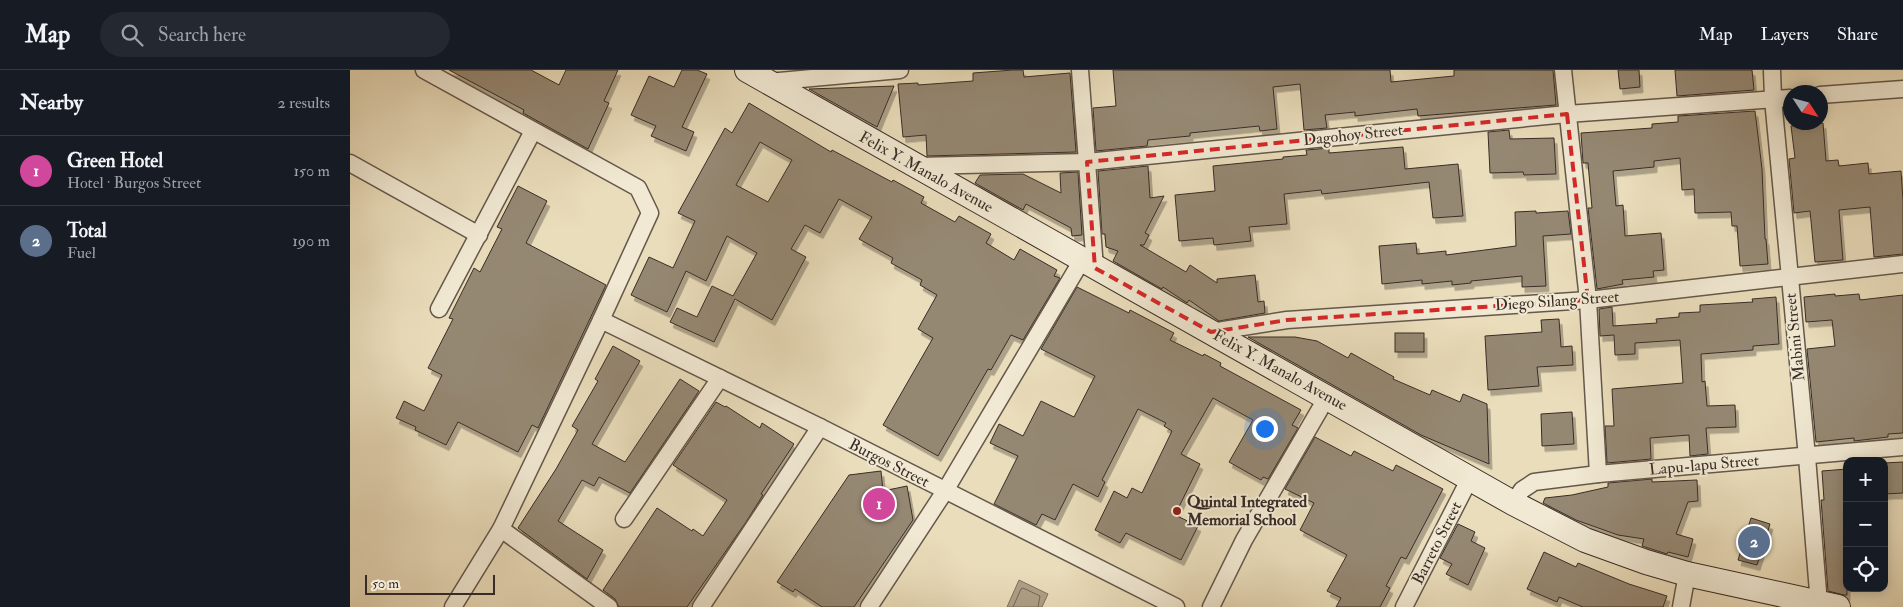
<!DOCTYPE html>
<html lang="en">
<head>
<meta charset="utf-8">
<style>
  body { margin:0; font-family:"IM FELL Double Pica",serif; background:#242831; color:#f1f3f6 }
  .controls { position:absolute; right:15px; bottom:15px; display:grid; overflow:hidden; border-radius:10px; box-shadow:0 2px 12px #0003 }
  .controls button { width:45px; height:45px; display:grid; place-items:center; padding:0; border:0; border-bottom:1px solid #363941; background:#171b24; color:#f1f3f6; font:25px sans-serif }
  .compass { position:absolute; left:1433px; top:15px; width:45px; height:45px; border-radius:50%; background:#171b24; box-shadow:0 2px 12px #0003; rotate:126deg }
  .scale { position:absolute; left:15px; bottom:12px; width:130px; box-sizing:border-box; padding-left:5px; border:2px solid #392c26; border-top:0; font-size:14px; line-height:18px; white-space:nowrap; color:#392c26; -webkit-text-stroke:4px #f1e9d3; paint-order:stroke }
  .you { position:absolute; left:914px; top:358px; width:18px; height:18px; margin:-12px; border:4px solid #fff; border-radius:50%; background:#1a73e8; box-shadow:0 0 0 8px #1a73e833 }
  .badge { display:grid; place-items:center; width:32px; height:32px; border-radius:50%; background:#db2777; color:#fff; font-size:16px; font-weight:700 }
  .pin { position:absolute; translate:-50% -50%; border:2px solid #fff; box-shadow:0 1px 5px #0006 }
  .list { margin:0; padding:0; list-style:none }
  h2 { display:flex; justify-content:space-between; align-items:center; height:65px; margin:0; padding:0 20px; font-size:21px }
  h2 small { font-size:16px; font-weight:400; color:#9ea1a6 }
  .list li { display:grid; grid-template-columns:32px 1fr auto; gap:15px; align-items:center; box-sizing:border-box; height:70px; padding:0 20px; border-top:1px solid #363941 }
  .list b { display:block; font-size:19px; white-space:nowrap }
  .list p { margin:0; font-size:16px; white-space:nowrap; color:#9ea1a6 }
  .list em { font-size:16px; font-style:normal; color:#9ea1a6 }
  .icon { flex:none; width:28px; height:28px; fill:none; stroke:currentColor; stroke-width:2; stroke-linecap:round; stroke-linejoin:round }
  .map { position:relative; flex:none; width:1553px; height:537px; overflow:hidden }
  header { display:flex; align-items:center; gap:30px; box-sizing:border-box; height:70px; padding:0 25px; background:#171b24; border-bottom:1px solid #363941 }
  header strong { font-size:24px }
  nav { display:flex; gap:28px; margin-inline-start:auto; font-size:18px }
  .search { width:350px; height:45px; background:#242831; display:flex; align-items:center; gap:12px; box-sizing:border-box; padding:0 18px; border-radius:28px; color:#9ea1a6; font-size:19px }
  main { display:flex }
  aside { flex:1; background:#171b24 }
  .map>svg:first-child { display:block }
  .water { fill:#aea188; stroke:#7f7261 }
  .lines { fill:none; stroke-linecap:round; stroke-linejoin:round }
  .shore { stroke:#746657; stroke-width:1 }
  .building { fill:#958873; stroke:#392c26; fill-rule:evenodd; filter:url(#shadow) }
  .street-casing { stroke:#65584b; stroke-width:19 }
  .secondary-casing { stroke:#392c26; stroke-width:26 }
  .street { stroke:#f1e9d3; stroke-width:16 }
  .secondary { stroke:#f1e9d3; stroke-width:24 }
  .marked { fill:none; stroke:#d62828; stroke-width:4; stroke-dasharray:10 6; stroke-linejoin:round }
  .poi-dot { fill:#8f2418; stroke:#f1e9d3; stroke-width:2 }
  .labels { text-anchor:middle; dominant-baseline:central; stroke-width:4; stroke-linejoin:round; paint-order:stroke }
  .street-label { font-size:16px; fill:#392c26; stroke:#f1e9d3 }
  .poi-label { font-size:16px; font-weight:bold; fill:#392c26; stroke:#f1e9d3; text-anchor:start }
</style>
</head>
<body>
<header>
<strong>Map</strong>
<div class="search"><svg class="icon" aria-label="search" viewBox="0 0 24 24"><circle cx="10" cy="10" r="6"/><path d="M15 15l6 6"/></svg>Search here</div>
<nav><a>Map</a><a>Layers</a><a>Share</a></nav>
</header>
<main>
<aside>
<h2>Nearby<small>2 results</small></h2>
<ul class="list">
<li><span class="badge" style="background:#d1479c">1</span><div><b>Green Hotel</b><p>Hotel · Burgos Street</p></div><em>150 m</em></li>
<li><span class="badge" style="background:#5c6f8a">2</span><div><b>Total</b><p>Fuel</p></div><em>190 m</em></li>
</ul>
</aside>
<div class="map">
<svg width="1553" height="537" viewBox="0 0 1553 537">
  <defs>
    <filter id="shadow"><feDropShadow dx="3" dy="5.5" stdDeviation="0" flood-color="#0004"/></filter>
  </defs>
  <rect width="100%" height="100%" fill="#eaddbb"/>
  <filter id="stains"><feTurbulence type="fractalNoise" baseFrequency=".004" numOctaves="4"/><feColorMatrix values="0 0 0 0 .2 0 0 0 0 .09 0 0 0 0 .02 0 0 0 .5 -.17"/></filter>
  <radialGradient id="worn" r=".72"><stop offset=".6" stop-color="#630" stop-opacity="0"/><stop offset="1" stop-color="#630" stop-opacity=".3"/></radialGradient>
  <polygon class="water" points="669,510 698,524 692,537 657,537"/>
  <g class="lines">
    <polyline class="shore" points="663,537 671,519 673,518 690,526 688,537"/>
  </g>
  <g class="building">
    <polygon points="99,0 181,0 209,15 216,0 268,0 254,31 259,33 238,79 173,43 174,40"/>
    <polygon points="332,0 347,0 357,4 332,57 344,62 336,81 301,66 306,56 281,45 299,6 324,17"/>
    <polygon points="663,0 673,0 674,7 720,3 726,82 577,86 576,65 553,67 548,14 568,13 568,15 623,11 623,3"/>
    <polygon points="763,0 1040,0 1041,12 1104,6 1104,0 1203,0 1206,35 1068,46 1067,39 1005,46 1005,42 975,45 977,58 954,60 950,14 923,17 927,59 910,61 909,56 840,63 840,66 798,70 797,76 746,81 743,38 766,36"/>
    <polygon points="1268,0 1289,0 1290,17 1270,19"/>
    <polygon points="1325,0 1402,0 1404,20 1327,26"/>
    <polygon points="544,16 527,57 459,19"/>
    <path d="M399 33 481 82 482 80 542 112 543 110 574 127 571 133 605 152 609 146 641 164 636 173 664 190 670 179 707 200 704 206 710 208 673 270 661 265 641 300 638 299 588 386 533 355 583 268 568 259 587 225 570 215 572 210 541 193 543 188 509 169 522 147 489 129 470 163 455 155 441 179 456 187 422 250 385 229 364 272 320 252 327 238 347 247 362 216 383 226 407 183 377 166 356 211 336 201 317 242 281 225 299 187 323 198 345 151 328 143 375 58 382 63ZM410 72 442 90 418 132 386 115Z"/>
    <polygon points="1405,41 1412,99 1415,169 1416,169 1418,194 1390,196 1387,156 1382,156 1381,142 1345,143 1344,119 1332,120 1330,88 1304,91 1304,97 1263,101 1266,136 1273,135 1275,166 1311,163 1314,200 1303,201 1304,207 1272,210 1273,214 1247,219 1238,138 1242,138 1238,93 1233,93 1231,63 1302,58 1302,54 1328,52 1328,46"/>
    <polygon points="1473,53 1476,91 1488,90 1489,96 1518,93 1519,104 1551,101 1553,130 1553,184 1524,187 1520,137 1489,140 1493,190 1465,192 1460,141 1444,143 1439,89 1445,88 1441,56"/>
    <polygon points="1159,60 1160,69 1204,68 1206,104 1174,105 1173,102 1140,103 1138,62"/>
    <polygon points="1053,77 1055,99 1108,94 1113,146 1083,148 1079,112 972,124 971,120 934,124 937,154 899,157 901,171 864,175 863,168 829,171 825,125 865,121 863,96 933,89 933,87 957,85 956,80 979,78 979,83"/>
    <polygon points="798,96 800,128 814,126 795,163 799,165 794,175 790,175 836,202 840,195 867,213 867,209 905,205 908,232 914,231 915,243 869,251 839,230 837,233 813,217 812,219 763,191 768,181 756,177 755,164 752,164 748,101"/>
    <polygon points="728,102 732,165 722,166 721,158 676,134 673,140 625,113 630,105 673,104 711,123 710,103"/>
    <polygon points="168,116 197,131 176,173 256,215 188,358 182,355 168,382 108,352 96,375 65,360 66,357 46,348 54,331 74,341 92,305 78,298 103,249 99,248 124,198 130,202 152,159 147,157"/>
    <polygon points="1186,141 1186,143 1218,141 1221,164 1193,166 1196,216 1172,217 1172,206 1121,211 1121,213 1102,215 1102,211 1072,214 1072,210 1032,214 1029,176 1066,173 1067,184 1096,181 1096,185 1166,176 1165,142"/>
    <polygon points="727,217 779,243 780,240 824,263 820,270 853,286 854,284 871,293 870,296 951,340 942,355 948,358 918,409 913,407 911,410 879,392 903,350 863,328 831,384 850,394 825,445 848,456 831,490 776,463 770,473 745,460 764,421 777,428 782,418 792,423 822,361 814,356 816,353 788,339 752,410 755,412 748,427 723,414 705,450 692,444 686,455 644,434 668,386 640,373 649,354 673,366 691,331 724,347 745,306 691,279"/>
    <polygon points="1485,224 1485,226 1509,224 1510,230 1553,225 1553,363 1538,364 1538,367 1504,371 1504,368 1466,372 1457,279 1485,276 1482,250 1456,252 1454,227"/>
    <polygon points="1426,227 1429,274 1403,276 1403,280 1351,284 1352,312 1355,311 1357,336 1385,335 1386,357 1356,358 1358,384 1340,386 1339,365 1300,368 1301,389 1257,393 1255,356 1264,356 1262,319 1333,313 1330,270 1285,273 1285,284 1265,285 1264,265 1250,266 1249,239 1262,237 1263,256 1307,253 1306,249 1329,247 1329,243 1350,242 1350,235 1403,232 1402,229"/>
    <polygon points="1209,249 1211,277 1222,276 1223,295 1187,297 1189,316 1138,320 1135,266 1192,262 1191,250"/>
    <rect x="1045" y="263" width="29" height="19"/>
    <polygon points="898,267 945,267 967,271 998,288 1001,283 1044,307 1043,309 1080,325 1082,320 1110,332 1113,324 1137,334 1139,394 1071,365"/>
    <polygon points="263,276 290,291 242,374 275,392 330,309 349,321 280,423 249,407 244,416 232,410 208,451 253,480 237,509 168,458 206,399 228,360 222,356 248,311 245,309"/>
    <polygon points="366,332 375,337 376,336 410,358 412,353 444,374 411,424 413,425 396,452 337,537 269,537 265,529 253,520 307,438 342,461 343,459 353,466 377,430 323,395"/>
    <polygon points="1222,342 1224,374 1192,376 1191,344"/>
    <polygon points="965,367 1001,386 1004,381 1043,401 1046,395 1093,419 1056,489 1051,487 1036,516 1040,518 1030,537 986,537 991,528 977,521 997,485 950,460 964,433 935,419"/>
    <polygon points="1553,392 1553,423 1534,424 1534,393"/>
    <polygon points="1497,399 1497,525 1494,525 1478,521 1471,430 1474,430 1472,401"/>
    <polygon points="531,401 533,421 557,416 563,450 504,537 472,537 445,519 443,522 427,512 499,405"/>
    <polygon points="1302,409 1302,412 1347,410 1348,431 1338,432 1326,464 1343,469 1338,487 1318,482 1317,484 1292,476 1294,469 1268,465 1226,450 1193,433 1195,428 1222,425 1258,417 1258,413"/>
    <polygon points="1401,448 1420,454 1407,495 1388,490"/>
    <polygon points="1108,454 1125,462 1121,471 1135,478 1118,515 1096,504 1102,494 1090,488"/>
    <polygon points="1194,482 1226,497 1228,493 1279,514 1317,526 1313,537 1233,537 1209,527 1207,532 1177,519"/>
  </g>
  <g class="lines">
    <g class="street-casing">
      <g id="street">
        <polyline points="74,0 288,118 300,143 251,250 151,459 103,537"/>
        <polyline points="730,0 745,198"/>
        <polyline points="1213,0 1238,230 1248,404"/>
        <polyline points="1422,0 1423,29 1457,387 1469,534"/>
        <polyline points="418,12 550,0"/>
        <polyline points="1470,25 1553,19"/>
        <polyline points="0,93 129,165"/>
        <polyline points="568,96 737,92 1217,44 1440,28"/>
        <polyline points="89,239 183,61"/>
        <polyline points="251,250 470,357 826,537"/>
        <polyline points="861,262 937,250 1238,230 1553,194"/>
        <polyline points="1163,433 1172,420 1184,412 1248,404 1553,377"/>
        <polyline points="274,449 370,308"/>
        <polyline points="151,459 259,537"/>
        <polyline points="351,537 470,357"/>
        <polyline points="519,537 595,421 732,190"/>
        <polyline points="861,537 894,470 977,327"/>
        <polyline points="1054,537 1120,408"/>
        <polyline points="1331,537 1337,504"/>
      </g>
    </g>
    <g class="secondary-casing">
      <polyline id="secondary" points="397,0 1163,433 1235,470 1296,492 1337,504 1488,537"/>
    </g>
    <use href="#street" class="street"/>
    <use href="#secondary" class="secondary"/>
  </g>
  <path class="marked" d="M1217 44 1238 230 937 250 861 262 745 198 737 92Z"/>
  <circle class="poi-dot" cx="827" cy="441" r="5"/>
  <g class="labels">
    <g class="street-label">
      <text transform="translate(1003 65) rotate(-6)">Dagohoy Street</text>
      <text transform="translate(576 102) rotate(29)">Felix Y. Manalo Avenue</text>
      <text transform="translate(1207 231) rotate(-4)">Diego Silang Street</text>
      <text transform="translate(1445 267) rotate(-96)">Mabini Street</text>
      <text transform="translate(930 300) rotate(29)">Felix Y. Manalo Avenue</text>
      <text transform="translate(539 393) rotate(27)">Burgos Street</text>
      <text transform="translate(1354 395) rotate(-5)">Lapu-lapu Street</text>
      <text transform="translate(1087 473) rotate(-63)">Barreto Street</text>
    </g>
    <g class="poi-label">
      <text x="837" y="432">Quintal Integrated<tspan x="837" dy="18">Memorial School</tspan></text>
    </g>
  </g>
  <rect width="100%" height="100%" filter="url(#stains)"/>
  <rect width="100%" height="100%" fill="url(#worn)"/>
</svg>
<div class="controls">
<button>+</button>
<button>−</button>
<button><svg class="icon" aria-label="locate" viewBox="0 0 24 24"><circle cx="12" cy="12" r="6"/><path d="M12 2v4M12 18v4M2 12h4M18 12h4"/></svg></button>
</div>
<svg class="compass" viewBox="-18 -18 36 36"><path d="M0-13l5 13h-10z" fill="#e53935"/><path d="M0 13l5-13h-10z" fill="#9ea1a6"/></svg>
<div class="scale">50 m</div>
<div class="you"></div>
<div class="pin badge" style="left:529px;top:434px;background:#d1479c">1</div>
<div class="pin badge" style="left:1404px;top:472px;background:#5c6f8a">2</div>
</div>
</main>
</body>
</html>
